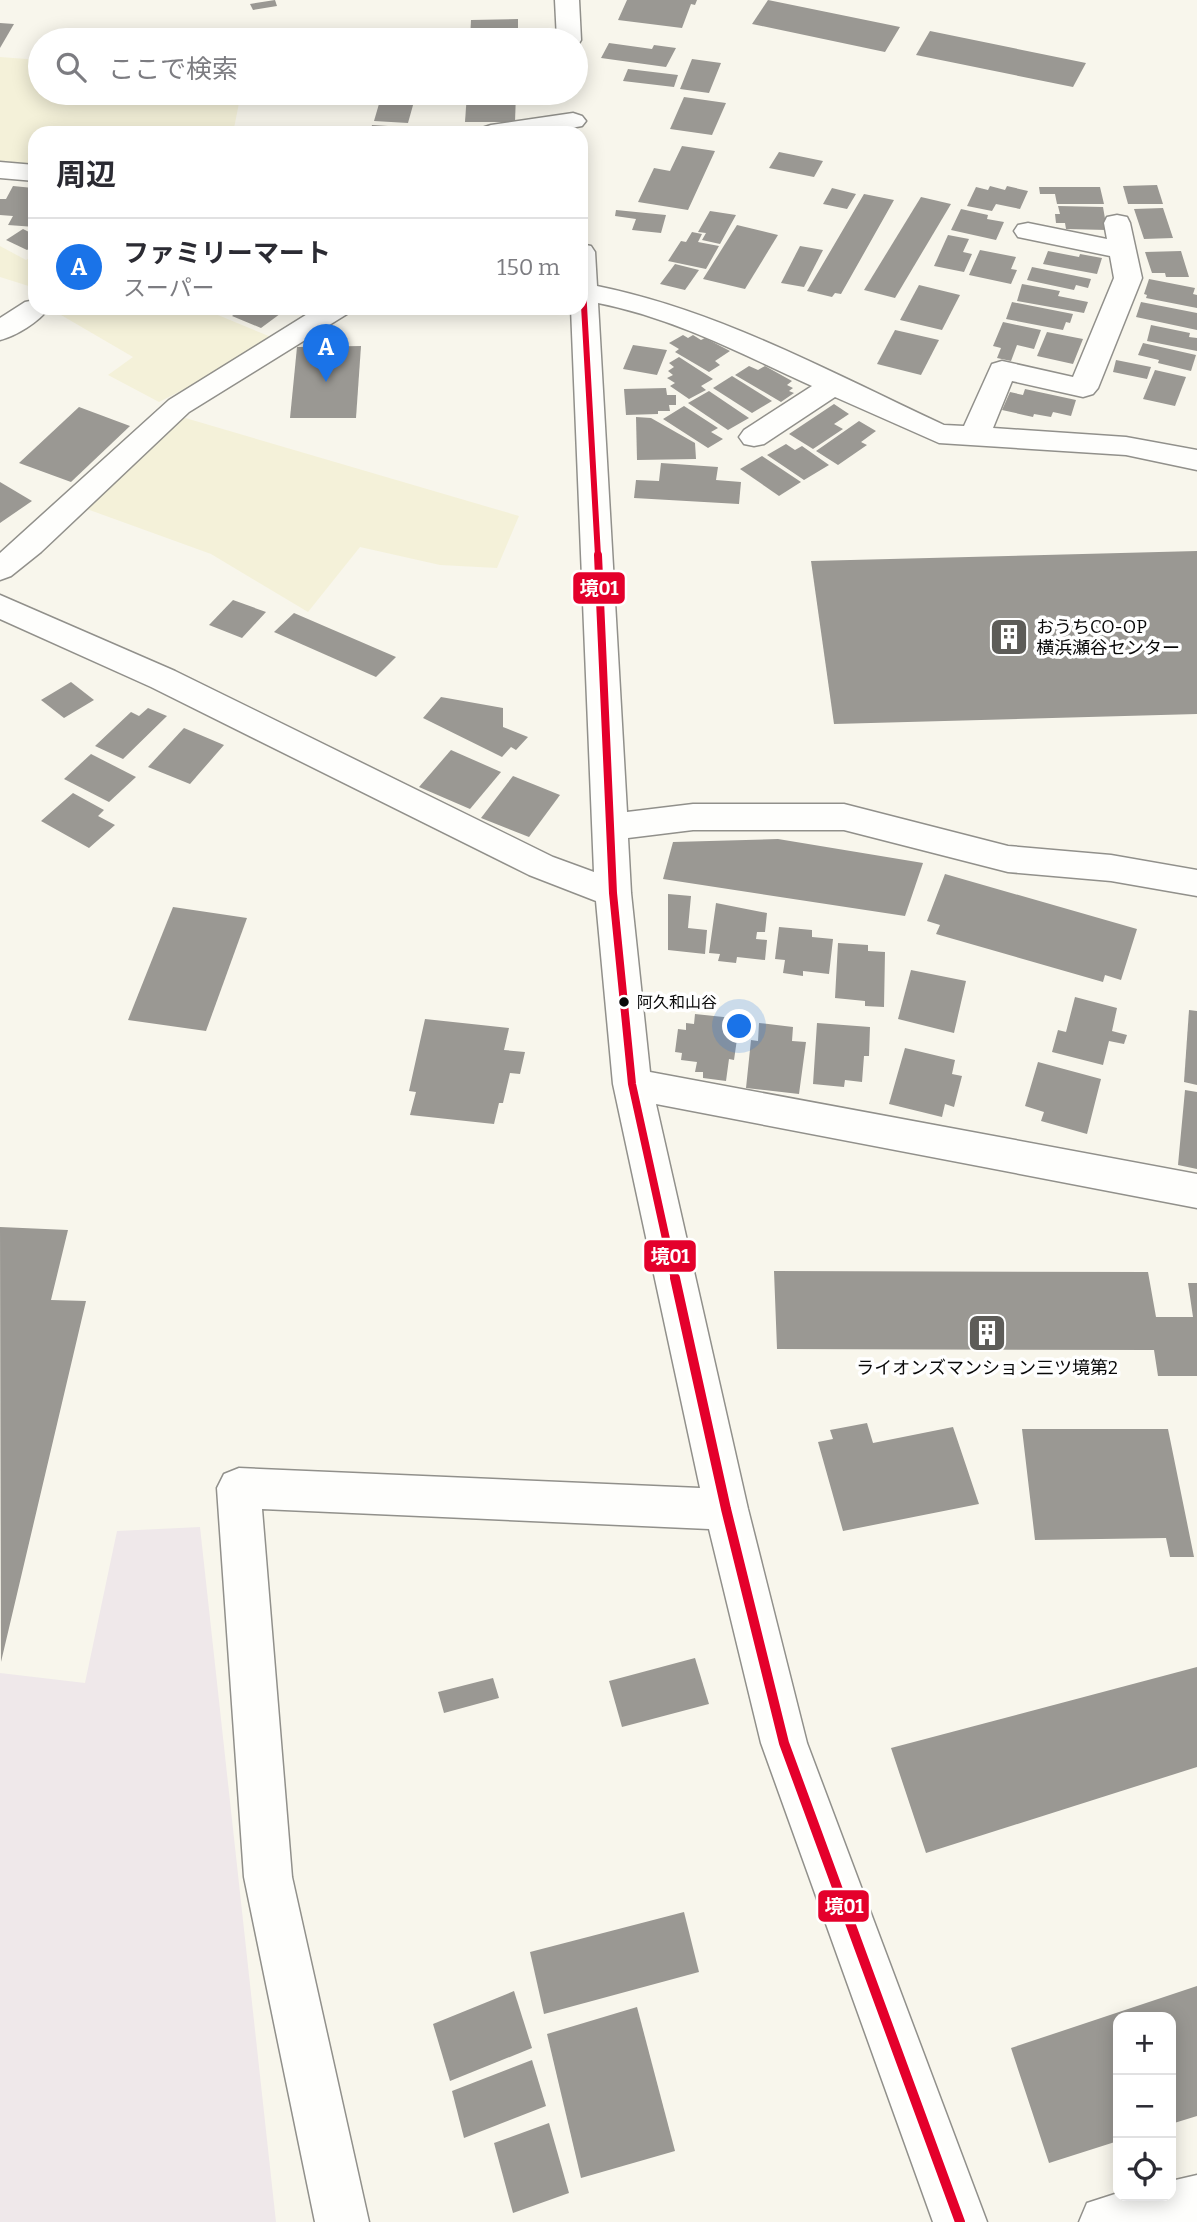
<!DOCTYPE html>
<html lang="ja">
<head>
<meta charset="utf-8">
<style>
  body { margin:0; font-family:Bitter,"Noto Sans JP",serif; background:#f2f2f3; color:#2b2b33 }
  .controls { position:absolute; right:21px; bottom:21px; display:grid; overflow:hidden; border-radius:14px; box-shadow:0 4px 18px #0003 }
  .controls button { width:63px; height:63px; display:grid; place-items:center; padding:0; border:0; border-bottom:2px solid #e1e1e2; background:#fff; color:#2b2b33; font:35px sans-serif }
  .you { position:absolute; left:740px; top:1027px; width:24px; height:24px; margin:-18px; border:5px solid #fff; border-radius:50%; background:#1a73e8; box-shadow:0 0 0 10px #1a73e833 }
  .badge { display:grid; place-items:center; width:46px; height:46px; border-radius:50%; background:#1a73e8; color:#fff; font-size:23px; font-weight:700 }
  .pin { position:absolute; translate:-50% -58px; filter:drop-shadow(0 2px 4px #0008) }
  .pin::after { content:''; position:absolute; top:37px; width:24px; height:21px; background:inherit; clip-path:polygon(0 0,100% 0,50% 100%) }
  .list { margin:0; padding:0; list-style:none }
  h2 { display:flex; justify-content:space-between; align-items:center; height:91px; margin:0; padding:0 28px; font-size:30px }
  h2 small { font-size:23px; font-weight:400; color:#7c7c81 }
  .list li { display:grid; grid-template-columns:46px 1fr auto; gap:21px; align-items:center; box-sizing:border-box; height:98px; padding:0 28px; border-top:2px solid #e1e1e2 }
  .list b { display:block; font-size:26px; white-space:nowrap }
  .list p { margin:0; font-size:23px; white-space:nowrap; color:#7c7c81 }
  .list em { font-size:23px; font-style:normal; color:#7c7c81 }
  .icon { flex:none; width:38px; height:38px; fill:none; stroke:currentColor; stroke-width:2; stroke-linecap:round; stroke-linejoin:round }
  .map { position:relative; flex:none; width:1197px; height:2222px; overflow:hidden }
  .search { position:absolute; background:#fff; box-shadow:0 4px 18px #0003; left:28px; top:28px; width:560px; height:77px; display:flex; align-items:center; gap:18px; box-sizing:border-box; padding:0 24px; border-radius:38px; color:#7c7c81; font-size:26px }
  .panel { position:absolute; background:#fff; box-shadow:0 4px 18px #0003; left:28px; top:126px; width:560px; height:189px; border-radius:21px }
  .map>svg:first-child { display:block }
  .industrial { fill:#efe8ea }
  .farmland { fill:#f4f1d9 }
  .building { fill:#9a9893 }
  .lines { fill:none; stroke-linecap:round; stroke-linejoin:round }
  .minor-casing { stroke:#91908b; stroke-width:3 }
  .minor { fill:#fefefc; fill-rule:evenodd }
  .bus-1-far2-casing { stroke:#fff; stroke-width:10 }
  .bus-1-far1-casing { stroke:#fff; stroke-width:13 }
  .bus-1-casing { stroke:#fff; stroke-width:16 }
  .bus-1-far2 { stroke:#e4002b; stroke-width:6 }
  .bus-1-far1 { stroke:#e4002b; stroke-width:8 }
  .bus-1 { stroke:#e4002b; stroke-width:10 }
  .bus-dot { fill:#090909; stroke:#fff; stroke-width:2.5 }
  .labels { text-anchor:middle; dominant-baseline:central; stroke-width:7; stroke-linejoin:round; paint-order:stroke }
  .bus-label { font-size:16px; fill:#090909; stroke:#fff; text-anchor:start }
  .poi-label { font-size:18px; fill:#090909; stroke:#fff; text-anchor:start }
  .line-badge { stroke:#fff; stroke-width:2.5 }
  .badge-label { font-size:19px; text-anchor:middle; font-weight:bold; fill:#fff }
</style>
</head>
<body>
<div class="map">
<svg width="1197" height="2222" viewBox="0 0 1197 2222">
  <rect width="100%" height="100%" fill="#f8f6ec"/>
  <polygon class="industrial" points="200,1527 276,2222 0,2222 0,1673 85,1683 117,1531"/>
  <g class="farmland">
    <polygon points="0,57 40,60 40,93 241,93 233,133 35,133 35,168 0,165"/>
    <polygon points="0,246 26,260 35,254 35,288 0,277"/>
    <polygon points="49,308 201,308 271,337 214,374 159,402 108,375 133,357"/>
    <polygon points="182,417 519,516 497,568 440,565 360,547 308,612 211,554 84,508"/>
  </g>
  <g class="building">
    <polygon points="275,0 277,6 253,10 250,4"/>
    <polygon points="627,0 697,0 695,5 691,4 682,28 618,20"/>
    <polygon points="768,0 900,27 885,52 752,24"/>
    <polygon points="518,19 518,40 470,40 471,20"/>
    <polygon points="0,23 14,24 0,48"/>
    <polygon points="393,31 435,31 434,40 392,40"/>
    <polygon points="930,31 1086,63 1073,87 916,55"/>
    <polygon points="609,43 652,49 654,45 676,48 666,67 601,58"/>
    <polygon points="692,59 721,63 709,93 680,89"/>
    <polygon points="628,69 678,75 674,87 623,81"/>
    <polygon points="467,93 516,93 515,122 465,122"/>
    <polygon points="381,97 415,98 408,123 374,121"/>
    <polygon points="684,97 726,103 712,135 670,129"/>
    <polygon points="372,125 404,127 403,133 370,133"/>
    <polygon points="245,127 292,128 290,133 243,133"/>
    <polygon points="682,146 715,151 688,210 638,202 654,168 670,171"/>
    <polygon points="779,152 823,161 814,177 769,168"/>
    <polygon points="35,183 35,227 8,225 13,216 0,215 0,199 6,199 13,186 33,188"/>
    <polygon points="1157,185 1163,204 1128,204 1123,186"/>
    <polygon points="990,186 1005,190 1007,186 1028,191 1020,209 996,204 992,211 967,206 976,187 988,190"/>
    <polygon points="1039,187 1100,187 1104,204 1057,204 1055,194 1040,194"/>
    <polygon points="832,188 856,194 847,209 823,204"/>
    <polygon points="864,194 894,200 841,294 835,293 832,297 807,291"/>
    <polygon points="921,197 951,204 895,298 864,290"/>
    <polygon points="1058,206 1103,207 1107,230 1066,229 1065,223 1056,223 1055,214 1060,214"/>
    <polygon points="1163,208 1173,238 1144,239 1134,209"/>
    <polygon points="961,209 988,215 987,219 1004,222 996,240 951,230"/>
    <polygon points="616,210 666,215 661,233 632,230 636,219 615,216"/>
    <polygon points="710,211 736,215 720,244 702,240 706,233 698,232"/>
    <polygon points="737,225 778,235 745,289 703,279"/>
    <polygon points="23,229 35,235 35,245 27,250 6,240"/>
    <polygon points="692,232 702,234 698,242 719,246 706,269 668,261 681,241 686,242"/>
    <polygon points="948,235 969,239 963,252 972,254 964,272 934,266"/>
    <polygon points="800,246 823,250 804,287 781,283"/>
    <polygon points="980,250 1016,257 1011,269 1017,270 1011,284 969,275"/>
    <polygon points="1048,251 1079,257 1080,254 1102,258 1097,274 1043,264"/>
    <polygon points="1181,251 1189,277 1166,277 1165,273 1152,273 1145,252"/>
    <polygon points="675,264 699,270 685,290 660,284"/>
    <polygon points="1032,267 1091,279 1088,288 1076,285 1074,290 1027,280"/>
    <polygon points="1149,279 1195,288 1193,294 1197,295 1197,308 1146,298 1147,295 1144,294"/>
    <polygon points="1022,284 1060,291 1058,296 1088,302 1084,313 1017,301"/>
    <polygon points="919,285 960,295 942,330 900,320"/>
    <polygon points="1012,302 1073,314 1070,323 1066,322 1063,330 1006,319"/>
    <polygon points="1141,302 1197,313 1197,330 1136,317"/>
    <polygon points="242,308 288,308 261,328 232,316"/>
    <polygon points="1003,322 1041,330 1034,349 1017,345 1011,361 997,358 1001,348 993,346"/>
    <polygon points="1151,325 1190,333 1189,337 1197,338 1197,351 1147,341"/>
    <polygon points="895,330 939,340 921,375 877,364"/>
    <polygon points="1047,332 1083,339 1073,364 1037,356"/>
    <polygon points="683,335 688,338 693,335 701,340 705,338 730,351 715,361 720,365 709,372 675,352 679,349 669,343"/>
    <polygon points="1143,343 1196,355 1191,371 1158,363 1159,360 1138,355"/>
    <polygon points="633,345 667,350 657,375 623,369"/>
    <polygon points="361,346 356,418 290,418 297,347"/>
    <polygon points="679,357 713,379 701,386 706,390 689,399 670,386 675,383 667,378 673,375 668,371 674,367 669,363"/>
    <polygon points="1116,360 1151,367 1147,379 1113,372"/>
    <polygon points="749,366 758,370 765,366 792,381 787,385 793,388 789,391 794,393 781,402 735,375"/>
    <polygon points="1155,370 1186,377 1175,406 1143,399"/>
    <polygon points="732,376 772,401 752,413 713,388"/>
    <polygon points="666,388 667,395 676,395 676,405 669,405 670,411 658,411 658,414 626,415 624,389"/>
    <polygon points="1025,389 1076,400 1071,416 1053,412 1051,417 1034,414 1033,417 1002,410 1010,392 1023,395"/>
    <polygon points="709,391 749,418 728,430 688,403"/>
    <polygon points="834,404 849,414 834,424 843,429 813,449 789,434"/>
    <polygon points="684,406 718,428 711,432 723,439 708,448 663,419"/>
    <polygon points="79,407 130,426 71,482 19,463"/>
    <polygon points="636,417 651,418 695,443 696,459 637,460"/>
    <polygon points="859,421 876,431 861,442 867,445 838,465 816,451"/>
    <polygon points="786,444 795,450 802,446 829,465 804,480 767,455"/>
    <polygon points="762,456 801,482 779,496 740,469"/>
    <polygon points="661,463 718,467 716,480 741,482 739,504 634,498 636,480 659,481"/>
    <polygon points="0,482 32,501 0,523"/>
    <polygon points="1197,551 1197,714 834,724 811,561"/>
    <polygon points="233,600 266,612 242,638 209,625"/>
    <polygon points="294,613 396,657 376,677 274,632"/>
    <polygon points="71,682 94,700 64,718 41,700"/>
    <polygon points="441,697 503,708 503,727 528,737 516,750 511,747 502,757 423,718"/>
    <polygon points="148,708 167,716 123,759 95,746 131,712 139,716"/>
    <polygon points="184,728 224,745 190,784 148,767"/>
    <polygon points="451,750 501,772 470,809 419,787"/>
    <polygon points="91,754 136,777 109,802 64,779"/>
    <polygon points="513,776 560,795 529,837 481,818"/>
    <polygon points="73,793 104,810 98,816 115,825 89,848 41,821"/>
    <polygon points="778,839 923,863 905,916 663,879 673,842"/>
    <polygon points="945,874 1137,929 1121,980 1105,975 1103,982 936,934 940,925 927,921"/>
    <polygon points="668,894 691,896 688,928 707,930 705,954 668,950"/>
    <polygon points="716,903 767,913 765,932 757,932 756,939 767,940 765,960 737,957 736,963 718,961 720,954 709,953"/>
    <polygon points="173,907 247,918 206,1031 128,1020"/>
    <polygon points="779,927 812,930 812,937 833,939 829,974 803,971 803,976 783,973 785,960 775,959"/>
    <polygon points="838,943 868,945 868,951 885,952 884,1007 865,1006 865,1001 835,998"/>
    <polygon points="911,970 966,981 954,1033 898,1019"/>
    <polygon points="1075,997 1117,1008 1112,1031 1127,1035 1124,1044 1109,1041 1103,1065 1052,1052 1058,1030 1066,1032"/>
    <polygon points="1189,1010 1197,1011 1197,1085 1184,1082"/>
    <polygon points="695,1014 733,1018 730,1039 737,1039 734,1060 729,1059 726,1081 703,1078 703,1072 695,1072 697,1062 681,1060 682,1053 675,1052 678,1029 686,1030 686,1023 694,1024"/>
    <polygon points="425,1019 509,1028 504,1050 525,1052 520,1074 510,1073 503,1103 499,1103 494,1124 410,1115 416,1092 409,1091"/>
    <polygon points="759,1023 793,1027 792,1041 806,1042 799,1094 746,1088 751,1040 758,1041"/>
    <polygon points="817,1023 870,1027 869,1056 864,1056 862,1082 845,1080 844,1087 813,1084"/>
    <polygon points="905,1048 955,1060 952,1074 962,1076 954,1107 945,1104 942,1117 889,1104"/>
    <polygon points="1038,1062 1101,1079 1087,1134 1041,1121 1044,1112 1025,1106"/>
    <polygon points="1185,1090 1197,1092 1197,1169 1178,1165"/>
    <polygon points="0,1227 68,1230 51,1300 86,1301 1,1662"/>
    <polygon points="774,1271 1148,1272 1156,1317 1193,1317 1188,1283 1197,1283 1197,1376 1158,1376 1154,1350 777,1349"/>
    <polygon points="867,1423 873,1443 953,1427 979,1504 843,1531 818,1442 833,1439 830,1430"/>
    <polygon points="1022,1429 1168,1429 1194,1557 1170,1557 1166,1538 1035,1540"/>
    <polygon points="695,1658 709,1704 622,1727 609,1681"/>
    <polygon points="1197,1667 1197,1767 926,1853 891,1748"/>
    <polygon points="493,1678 499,1698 444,1713 438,1692"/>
    <polygon points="684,1912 699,1972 544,2014 530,1952"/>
    <polygon points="1197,1986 1197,2116 1171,2124 1171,2017 1118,2017 1118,2141 1049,2163 1011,2048"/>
    <polygon points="514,1991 532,2048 450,2081 433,2024"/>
    <polygon points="637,2007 675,2151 581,2178 547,2034"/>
    <polygon points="532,2060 546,2106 464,2138 452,2091"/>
    <polygon points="549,2123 569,2193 513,2213 494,2143"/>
  </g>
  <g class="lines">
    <g class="minor-casing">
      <g id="minor">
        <polygon points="555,0 579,0 581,40 578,45 576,40 557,40"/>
        <polygon points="573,113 582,116 586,121 582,126 544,133 478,133 482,128 491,125"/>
        <polygon points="0,162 35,165 35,181 0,178"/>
        <path d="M1117 215 1127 217 1130 223 1142 278 1098 388 1093 394 1083 397 1012 381 993 428 1126 437 1197 450V470L1126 455 939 443 835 397 764 444 754 446 744 444 739 437 744 430 812 386C742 354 674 318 598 303L627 812 693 804H844L1008 846 1111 855 1197 870V896L1111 881 1008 872 844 830H693L628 838 631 893 650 1072 1197 1174V1208L656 1104 748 1509 807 1743 987 2222H933L761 1743 709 1529 262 1509 292 1877 369 2222H315L244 1877 217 1488 224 1474 239 1468 700 1488 613 1084 596 901 529 875 151 687 0 619V595L175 671 553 857 594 872 571 308H581V244L591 246 595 252 597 286C720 311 832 373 944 425L964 426 992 364 1002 361 1073 377 1114 278 1110 256 1018 237 1014 231 1018 225 1028 223 1107 239 1104 223 1107 217Z"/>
        <path d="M35 300V308H49C39 322 16 336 0 340V318L25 302Z"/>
        <polygon points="317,308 351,308 347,314 189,412 41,552 11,576 0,580 0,553 169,400"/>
        <polygon points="1197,2175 1197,2222 1079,2222 1087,2203 1118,2193 1118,2196 1171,2196 1171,2181"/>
      </g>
    </g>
    <use href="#minor" class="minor"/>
    <g class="bus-1-far2-casing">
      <polyline id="bus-1-far2" points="581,252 598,556"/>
    </g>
    <g class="bus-1-far1-casing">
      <polyline id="bus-1-far1" points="598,555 613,893 632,1084 675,1280"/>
    </g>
    <g class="bus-1-casing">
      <polyline id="bus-1" points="675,1278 726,1509 784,1743 960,2222"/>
    </g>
    <use href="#bus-1-far2" class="bus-1-far2"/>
    <use href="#bus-1-far1" class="bus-1-far1"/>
    <use href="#bus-1" class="bus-1"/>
  </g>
  <defs>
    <g id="building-square" transform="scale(2.0125)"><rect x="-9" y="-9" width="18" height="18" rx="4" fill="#5d5c58" stroke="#fff"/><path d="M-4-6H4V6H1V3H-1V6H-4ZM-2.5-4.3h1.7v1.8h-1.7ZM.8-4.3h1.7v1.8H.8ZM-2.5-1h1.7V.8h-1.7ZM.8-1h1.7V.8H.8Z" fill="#fff"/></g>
  </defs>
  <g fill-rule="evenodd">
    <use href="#building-square" x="1009" y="637"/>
    <use href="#building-square" x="987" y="1333"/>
  </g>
  <circle class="bus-dot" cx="624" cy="1002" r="6"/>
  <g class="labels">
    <g class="bus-label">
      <text x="637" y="1002">阿久和山谷</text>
    </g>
    <g class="poi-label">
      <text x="1036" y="627">おうちCO-OP<tspan x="1036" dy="21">横浜瀬谷センター</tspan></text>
      <text x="987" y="1368" text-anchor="middle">ライオンズマンション三ツ境第2</text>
    </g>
  </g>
  <g class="line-badge">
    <rect x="572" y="571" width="54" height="34" rx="7" fill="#e4002b"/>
    <rect x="643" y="1239" width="54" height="34" rx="7" fill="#e4002b"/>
    <rect x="817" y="1889" width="53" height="34" rx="7" fill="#e4002b"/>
  </g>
  <g class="badge-label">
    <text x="599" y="595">境01</text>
    <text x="670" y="1263">境01</text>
    <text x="844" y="1913">境01</text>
  </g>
</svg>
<div class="controls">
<button>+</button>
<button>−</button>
<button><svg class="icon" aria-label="locate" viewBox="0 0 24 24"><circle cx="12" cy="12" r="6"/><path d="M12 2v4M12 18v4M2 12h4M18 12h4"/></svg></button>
</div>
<div class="you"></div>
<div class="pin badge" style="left:326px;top:382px">A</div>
<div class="search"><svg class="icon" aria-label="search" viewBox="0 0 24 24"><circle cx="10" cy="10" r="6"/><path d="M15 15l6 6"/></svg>ここで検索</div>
<section class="panel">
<h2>周辺<small></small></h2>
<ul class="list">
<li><span class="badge">A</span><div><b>ファミリーマート</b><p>スーパー</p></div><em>150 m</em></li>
</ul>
</section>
</div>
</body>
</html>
